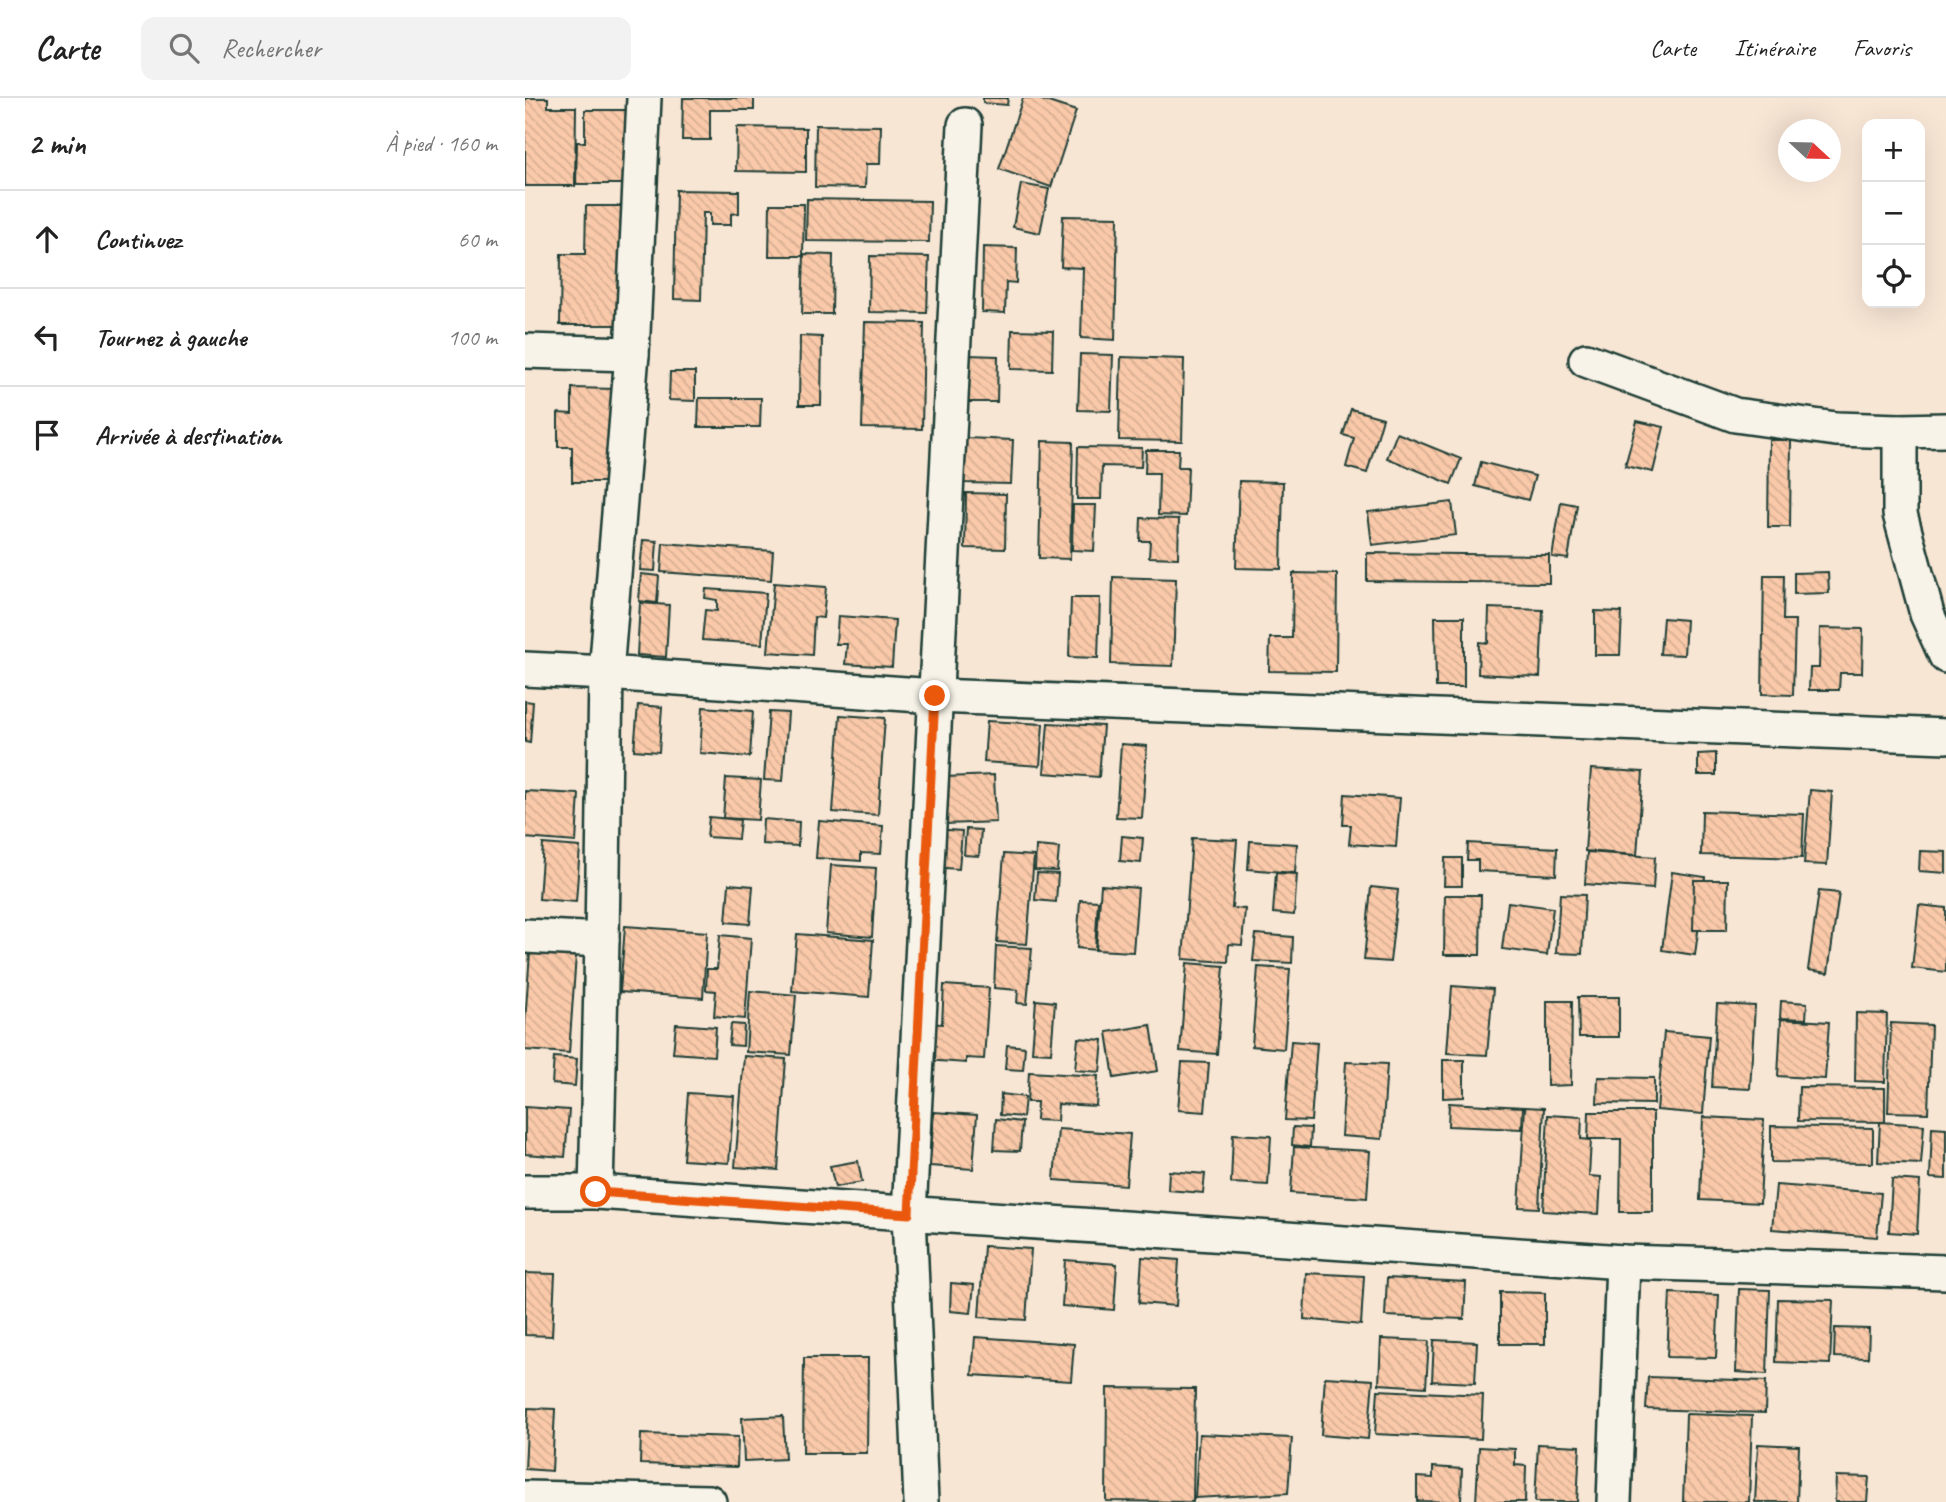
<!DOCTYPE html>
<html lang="fr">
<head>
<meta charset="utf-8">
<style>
  body { margin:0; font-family:Caveat,sans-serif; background:#f2f2f2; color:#222 }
  .controls { position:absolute; right:21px; top:21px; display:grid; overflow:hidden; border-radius:14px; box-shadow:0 7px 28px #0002 }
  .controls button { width:63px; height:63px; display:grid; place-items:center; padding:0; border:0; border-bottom:2px solid #e0e0e0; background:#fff; color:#222; font:35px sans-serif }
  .compass { position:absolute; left:1253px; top:21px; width:63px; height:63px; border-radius:50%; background:#fff; box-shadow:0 7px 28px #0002; rotate:112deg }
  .stop { position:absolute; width:21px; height:21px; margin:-16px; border:5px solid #ea580c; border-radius:50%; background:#fff }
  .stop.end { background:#ea580c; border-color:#fff; box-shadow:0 2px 7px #0008 }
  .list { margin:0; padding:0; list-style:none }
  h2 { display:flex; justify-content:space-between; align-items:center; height:91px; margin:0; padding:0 28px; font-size:30px }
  h2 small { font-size:23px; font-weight:400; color:#767676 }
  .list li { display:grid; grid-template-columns:46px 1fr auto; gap:21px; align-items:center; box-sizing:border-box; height:98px; padding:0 28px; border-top:2px solid #e0e0e0 }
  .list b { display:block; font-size:26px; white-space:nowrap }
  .list em { font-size:23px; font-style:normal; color:#767676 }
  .icon { flex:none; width:38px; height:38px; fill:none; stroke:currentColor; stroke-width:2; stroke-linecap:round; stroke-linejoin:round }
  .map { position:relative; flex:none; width:1421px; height:1404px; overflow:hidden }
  header { display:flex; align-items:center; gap:42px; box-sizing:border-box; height:98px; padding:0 35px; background:#fff; border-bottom:2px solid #e0e0e0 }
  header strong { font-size:33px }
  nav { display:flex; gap:38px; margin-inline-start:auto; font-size:24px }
  .search { width:490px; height:63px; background:#f2f2f2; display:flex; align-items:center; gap:18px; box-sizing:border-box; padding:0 24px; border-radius:14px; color:#767676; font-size:26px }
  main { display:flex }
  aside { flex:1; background:#fff }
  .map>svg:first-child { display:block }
  .building { fill:url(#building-back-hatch); stroke:#1f3d34; stroke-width:2 }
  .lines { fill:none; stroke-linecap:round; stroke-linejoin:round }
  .minor-casing { stroke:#1f3d34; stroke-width:38 }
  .minor { stroke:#f7f3e8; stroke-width:33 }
  .route { stroke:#ea580c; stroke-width:9 }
</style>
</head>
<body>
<header>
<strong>Carte</strong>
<div class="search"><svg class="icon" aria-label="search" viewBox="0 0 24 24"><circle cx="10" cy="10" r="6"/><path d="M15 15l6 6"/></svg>Rechercher</div>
<nav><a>Carte</a><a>Itinéraire</a><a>Favoris</a></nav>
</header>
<main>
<aside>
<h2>2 min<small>À pied · 160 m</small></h2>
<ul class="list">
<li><svg class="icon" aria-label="ahead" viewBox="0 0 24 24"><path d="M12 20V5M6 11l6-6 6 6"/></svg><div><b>Continuez</b></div><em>60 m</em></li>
<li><svg class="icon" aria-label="left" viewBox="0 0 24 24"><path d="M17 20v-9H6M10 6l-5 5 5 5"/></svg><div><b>Tournez à gauche</b></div><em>100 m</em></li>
<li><svg class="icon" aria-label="arrive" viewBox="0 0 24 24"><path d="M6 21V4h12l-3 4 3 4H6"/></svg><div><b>Arrivée à destination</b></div></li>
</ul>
</aside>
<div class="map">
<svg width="1421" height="1404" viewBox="0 0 1421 1404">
  <defs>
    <pattern id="building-back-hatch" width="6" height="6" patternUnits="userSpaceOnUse" patternTransform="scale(1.75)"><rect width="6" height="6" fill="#fac9a9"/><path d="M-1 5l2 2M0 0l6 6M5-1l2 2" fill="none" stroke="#d6ae92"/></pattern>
  </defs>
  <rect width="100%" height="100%" fill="#f8e6d5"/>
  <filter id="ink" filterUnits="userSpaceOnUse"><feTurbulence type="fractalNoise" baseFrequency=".0143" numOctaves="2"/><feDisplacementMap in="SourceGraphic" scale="14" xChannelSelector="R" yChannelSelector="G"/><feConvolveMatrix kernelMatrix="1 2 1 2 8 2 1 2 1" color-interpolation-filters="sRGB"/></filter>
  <g filter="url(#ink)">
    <g class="building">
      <polygon points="0,0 23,0 23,9 51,9 50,88 0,88"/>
      <polygon points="158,0 229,0 229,12 185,12 185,42 157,42"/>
      <polygon points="458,0 483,0 482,7 458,5"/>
      <polygon points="498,0 511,0 551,13 526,89 474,71"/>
      <polygon points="60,12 111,12 111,86 51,86 52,44 60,44"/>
      <polygon points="291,27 356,28 355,66 341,66 340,90 290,89"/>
      <polygon points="212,29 281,30 281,74 211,73"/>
      <polygon points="496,86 524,91 515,135 488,129"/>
      <polygon points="151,92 214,93 214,115 206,116 206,127 185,127 185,115 178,115 176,202 149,201"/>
      <polygon points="282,101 405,103 404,144 281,143"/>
      <polygon points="245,106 279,106 278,158 244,158"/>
      <polygon points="61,108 102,108 101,227 35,227 36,156 60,156"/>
      <polygon points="538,118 593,119 590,242 556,240 558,170 536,169"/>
      <polygon points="458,149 492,150 491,185 481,184 480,215 457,214"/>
      <polygon points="279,156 308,157 307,216 277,216"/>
      <polygon points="345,158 404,159 402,215 344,214"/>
      <polygon points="340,224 399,225 397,331 337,330"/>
      <polygon points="487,232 528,233 527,272 486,271"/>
      <polygon points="275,238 297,239 296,307 274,307"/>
      <polygon points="555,256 588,257 586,313 553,312"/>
      <polygon points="443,257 473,258 472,304 442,304"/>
      <polygon points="596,259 659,261 657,343 594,342"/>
      <polygon points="145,274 170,274 170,303 144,302"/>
      <polygon points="47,290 92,291 91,384 47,384 47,349 33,349 33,315 47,316"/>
      <polygon points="174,300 236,300 235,329 173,329"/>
      <polygon points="826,311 858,320 842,375 821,369 829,340 818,337"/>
      <polygon points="1112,323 1139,329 1128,374 1100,368"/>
      <polygon points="872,335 936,361 926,386 862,360"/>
      <polygon points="441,340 488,342 486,386 439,385"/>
      <polygon points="1244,342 1266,342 1265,429 1243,429"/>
      <polygon points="517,343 548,344 545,461 514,460"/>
      <polygon points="553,349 617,350 616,369 577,368 576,401 552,401"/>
      <polygon points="621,352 654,352 653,369 663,369 661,418 633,417 634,375 620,375"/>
      <polygon points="956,364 1010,378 1003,402 950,388"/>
      <polygon points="714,383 758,384 756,471 711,470"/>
      <polygon points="441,395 481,396 480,451 440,450"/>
      <polygon points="927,404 931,437 847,447 843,414"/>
      <polygon points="1036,404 1052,407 1043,461 1027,459"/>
      <polygon points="548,407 571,407 569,453 547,452"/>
      <polygon points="616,420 654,421 653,460 624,459 625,443 615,443"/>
      <polygon points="118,442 132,443 130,473 115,472"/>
      <polygon points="138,445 248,453 246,482 136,474"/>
      <polygon points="842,455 1024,457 1024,485 842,483"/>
      <polygon points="1303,474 1304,495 1269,496 1269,475"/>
      <polygon points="768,475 812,476 811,574 744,573 745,540 767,540"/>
      <polygon points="116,476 134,478 132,505 114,503"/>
      <polygon points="1239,477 1259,477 1258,522 1270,522 1268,597 1237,596"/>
      <polygon points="588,479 651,481 648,568 586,566"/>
      <polygon points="249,485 301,489 298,520 289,519 287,557 243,554"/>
      <polygon points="181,491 241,495 237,546 177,542 180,512 192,513 192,502 180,500"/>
      <polygon points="546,500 575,500 573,560 544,559"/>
      <polygon points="115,505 144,507 141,559 112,557"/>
      <polygon points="964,510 1018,512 1015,579 953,576 954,544 963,545"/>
      <polygon points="1070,513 1097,514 1095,557 1070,557"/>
      <polygon points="313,518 370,522 367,569 320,566 322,546 311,546"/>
      <polygon points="910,519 939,519 939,589 911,589"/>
      <polygon points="1138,520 1161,522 1159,557 1135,556"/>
      <polygon points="1295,530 1338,531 1337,575 1315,575 1314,592 1284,592 1285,570 1294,570"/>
      <polygon points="0,603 8,604 5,645 0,644"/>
      <polygon points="113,607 137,609 134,654 109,652"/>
      <polygon points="178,609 228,613 225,659 175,655"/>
      <polygon points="244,614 263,615 258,683 239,682"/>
      <polygon points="315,617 360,620 353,717 308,714"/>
      <polygon points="462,623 518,626 515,668 459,664"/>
      <polygon points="523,625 578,628 574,679 519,675"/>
      <polygon points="596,646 622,648 617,720 591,719"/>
      <polygon points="1191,655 1191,677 1173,677 1173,656"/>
      <polygon points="1066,671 1118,674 1112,757 1060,753"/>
      <polygon points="469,677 471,724 421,726 420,679"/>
      <polygon points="201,680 236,682 233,722 198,720"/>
      <polygon points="1285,692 1307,694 1302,767 1279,766"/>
      <polygon points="0,693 54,696 51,744 0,740"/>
      <polygon points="820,696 875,700 871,749 824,746 826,727 818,727"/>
      <polygon points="1177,713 1279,716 1277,760 1176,757"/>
      <polygon points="184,719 215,722 213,741 182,739"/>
      <polygon points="238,721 274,724 273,748 237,746"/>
      <polygon points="294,723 358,728 356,756 336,755 336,763 291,760"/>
      <polygon points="408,731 437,733 434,771 405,769"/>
      <polygon points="441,731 456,732 454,758 439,757"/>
      <polygon points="597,738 618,740 616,765 595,763"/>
      <polygon points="667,740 712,742 707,810 720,811 717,847 704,846 703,864 658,861"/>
      <polygon points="725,743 772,746 770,775 723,771"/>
      <polygon points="943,745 1032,750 1031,777 953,773 953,762 942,762"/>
      <polygon points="18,746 55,749 51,804 14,801"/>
      <polygon points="511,748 534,750 532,773 510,772"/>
      <polygon points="1395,753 1421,754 1421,775 1394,773"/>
      <polygon points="1062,754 1130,759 1128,791 1060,786"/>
      <polygon points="479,756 509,758 502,846 472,844"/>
      <polygon points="920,760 937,760 937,788 919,788"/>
      <polygon points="306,767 351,770 347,839 301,835"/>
      <polygon points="1147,774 1180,779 1170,857 1137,852"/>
      <polygon points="512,775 533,776 531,804 510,802"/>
      <polygon points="751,775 772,776 769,817 748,815"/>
      <polygon points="1169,782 1203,782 1202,832 1168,832"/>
      <polygon points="204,786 228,788 225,826 201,824"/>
      <polygon points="576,787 613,790 608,854 571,852"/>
      <polygon points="846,789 873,792 865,864 839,862"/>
      <polygon points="1294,793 1314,795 1303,875 1283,872"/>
      <polygon points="1035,796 1060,797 1057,856 1031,855"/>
      <polygon points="920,797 956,797 955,857 919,857"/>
      <polygon points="555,802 573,803 570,852 552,850"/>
      <polygon points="983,804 1028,810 1022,857 977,851"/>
      <polygon points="1394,807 1421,810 1421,874 1387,870"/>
      <polygon points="100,828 182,834 178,900 95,894"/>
      <polygon points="272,836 348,842 344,899 267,893"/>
      <polygon points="731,836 768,839 767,865 728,863"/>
      <polygon points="195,837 226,840 220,921 189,918 191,893 181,892 182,871 192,871"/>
      <polygon points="471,848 507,850 502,906 492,905 493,892 469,890"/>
      <polygon points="5,854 51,857 44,955 0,952 0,925"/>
      <polygon points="662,865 699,868 692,956 655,953"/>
      <polygon points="733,869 765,871 759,951 727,948"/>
      <polygon points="419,887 464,890 459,961 441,960 441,965 400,962 403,925 417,926"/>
      <polygon points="927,888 968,891 962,957 922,955"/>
      <polygon points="225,893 271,897 266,957 221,954"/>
      <polygon points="1053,899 1094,899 1094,939 1054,939"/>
      <polygon points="511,902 530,904 526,955 507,954"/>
      <polygon points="1022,903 1047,903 1046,987 1022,988"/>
      <polygon points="1256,903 1282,905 1281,921 1255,920"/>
      <polygon points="1192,906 1230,908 1225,991 1187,989"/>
      <polygon points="1331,915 1362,916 1360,984 1330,983"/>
      <polygon points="1256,921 1304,924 1300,981 1253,978"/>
      <polygon points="1366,925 1406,927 1403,1015 1363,1014"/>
      <polygon points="151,926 191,929 189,958 148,955"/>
      <polygon points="206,926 219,927 218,948 204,947"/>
      <polygon points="626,927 633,973 589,980 582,934"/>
      <polygon points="1139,934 1184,938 1178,1016 1132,1012"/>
      <polygon points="553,940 578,942 575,974 550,972"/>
      <polygon points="766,943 792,945 786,1023 760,1022"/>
      <polygon points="482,947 500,949 498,972 480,971"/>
      <polygon points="219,958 261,961 253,1072 210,1069"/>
      <polygon points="29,959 52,961 50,988 27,986"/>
      <polygon points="918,962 939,962 939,999 918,1000"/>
      <polygon points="657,964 684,965 680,1014 653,1012"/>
      <polygon points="821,964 862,966 857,1041 816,1038"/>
      <polygon points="504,974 573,978 571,1008 533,1006 532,1023 511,1022 512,1004 502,1004"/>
      <polygon points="1073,979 1129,980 1129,1006 1072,1005"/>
      <polygon points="1274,989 1360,990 1360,1024 1273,1023"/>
      <polygon points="163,995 209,998 204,1065 158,1062"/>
      <polygon points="476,996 500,999 498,1019 475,1017"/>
      <polygon points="924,1005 998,1009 997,1031 923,1028"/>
      <polygon points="0,1009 44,1012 40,1059 0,1056"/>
      <polygon points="1000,1009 1019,1010 1014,1110 994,1109"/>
      <polygon points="409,1014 452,1017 448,1071 405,1068"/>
      <polygon points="1064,1014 1128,1014 1128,1114 1095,1114 1096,1041 1063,1041"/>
      <polygon points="1023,1017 1057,1019 1056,1041 1066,1042 1064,1078 1076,1079 1074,1116 1018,1113"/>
      <polygon points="1178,1019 1239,1022 1235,1105 1175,1102"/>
      <polygon points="471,1021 497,1024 495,1053 469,1052"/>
      <polygon points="1355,1024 1399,1027 1396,1066 1353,1064"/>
      <polygon points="1246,1028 1348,1030 1348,1065 1246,1064"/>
      <polygon points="768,1029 786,1030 785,1049 767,1047"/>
      <polygon points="1407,1029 1421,1030 1421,1081 1405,1080"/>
      <polygon points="533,1031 605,1036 601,1087 529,1082"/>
      <polygon points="708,1036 746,1038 743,1087 706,1085"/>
      <polygon points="769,1049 845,1053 842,1100 766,1095"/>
      <polygon points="333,1063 337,1084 310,1089 305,1068"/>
      <polygon points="644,1073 680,1076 678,1095 643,1092"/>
      <polygon points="1367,1081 1395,1083 1392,1136 1364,1134"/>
      <polygon points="1251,1087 1356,1095 1352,1139 1247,1131"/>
      <polygon points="459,1148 506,1151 501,1222 454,1219"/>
      <polygon points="617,1159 654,1162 651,1208 614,1205"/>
      <polygon points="540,1162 592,1166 589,1212 537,1208"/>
      <polygon points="0,1175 30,1176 27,1238 0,1237"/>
      <polygon points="781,1175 839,1178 836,1227 779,1221"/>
      <polygon points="862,1180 941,1184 939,1221 860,1218"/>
      <polygon points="426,1185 449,1187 446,1215 425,1213"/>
      <polygon points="1214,1191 1245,1192 1242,1276 1211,1274"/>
      <polygon points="975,1194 1020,1195 1020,1246 975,1246"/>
      <polygon points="1145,1195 1194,1197 1191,1260 1142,1259"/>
      <polygon points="1253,1201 1308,1202 1305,1266 1251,1264"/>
      <polygon points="1310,1230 1344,1231 1343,1260 1309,1259"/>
      <polygon points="450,1239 549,1246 546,1283 447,1277"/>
      <polygon points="856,1241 904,1243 901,1289 854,1286"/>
      <polygon points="909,1242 952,1244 950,1285 907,1283"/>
      <polygon points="279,1260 343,1260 342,1355 278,1355"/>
      <polygon points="800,1279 848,1282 843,1341 796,1337"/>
      <polygon points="1123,1279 1241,1283 1240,1315 1121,1311"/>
      <polygon points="582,1290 670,1291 668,1404 581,1403"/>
      <polygon points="853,1292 958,1297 956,1341 850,1336"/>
      <polygon points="3,1310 30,1311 27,1373 0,1371"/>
      <polygon points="1161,1316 1227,1318 1224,1404 1158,1404"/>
      <polygon points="258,1318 260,1361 219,1363 217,1320"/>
      <polygon points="116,1336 213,1339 212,1369 115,1366"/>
      <polygon points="674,1336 767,1340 763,1395 670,1400"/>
      <polygon points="1013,1346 1055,1348 1052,1404 1010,1404"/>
      <polygon points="1233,1346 1274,1348 1272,1404 1230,1404"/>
      <polygon points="954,1349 990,1351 990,1367 1001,1368 1000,1404 951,1404"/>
      <polygon points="908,1369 937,1371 936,1404 892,1403 892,1379 908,1380"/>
      <polygon points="1311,1378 1344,1379 1342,1404 1310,1404"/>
    </g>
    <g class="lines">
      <g class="minor-casing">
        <g id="minor">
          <polyline points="0,253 107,256"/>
          <polyline points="1061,262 1210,317 1311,331 1375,333 1421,332"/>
          <polyline points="1375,333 1375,416 1402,516 1421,558"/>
          <polyline points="0,571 81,575 410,598 1421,638"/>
          <polyline points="0,838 77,842"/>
          <polyline points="0,1094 71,1094 1098,1164 1421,1174"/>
          <polyline points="71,1094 77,842 81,575 107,256 119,0"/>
          <polyline points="0,1400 184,1404"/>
          <polyline points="396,1404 384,1116 440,27"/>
          <polyline points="1089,1404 1098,1164"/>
        </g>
      </g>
      <use href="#minor" class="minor"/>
    </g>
  </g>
  <g class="lines" filter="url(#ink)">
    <polyline class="route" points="71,1094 384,1116 410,598"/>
  </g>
</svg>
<div class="controls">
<button>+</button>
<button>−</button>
<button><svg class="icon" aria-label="locate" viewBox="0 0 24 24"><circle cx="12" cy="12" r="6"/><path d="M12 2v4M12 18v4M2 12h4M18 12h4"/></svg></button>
</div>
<svg class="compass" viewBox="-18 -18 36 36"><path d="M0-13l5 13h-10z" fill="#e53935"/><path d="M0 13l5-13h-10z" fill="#767676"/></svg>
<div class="stop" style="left:71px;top:1094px"></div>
<div class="stop end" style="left:410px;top:598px"></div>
</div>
</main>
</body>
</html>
